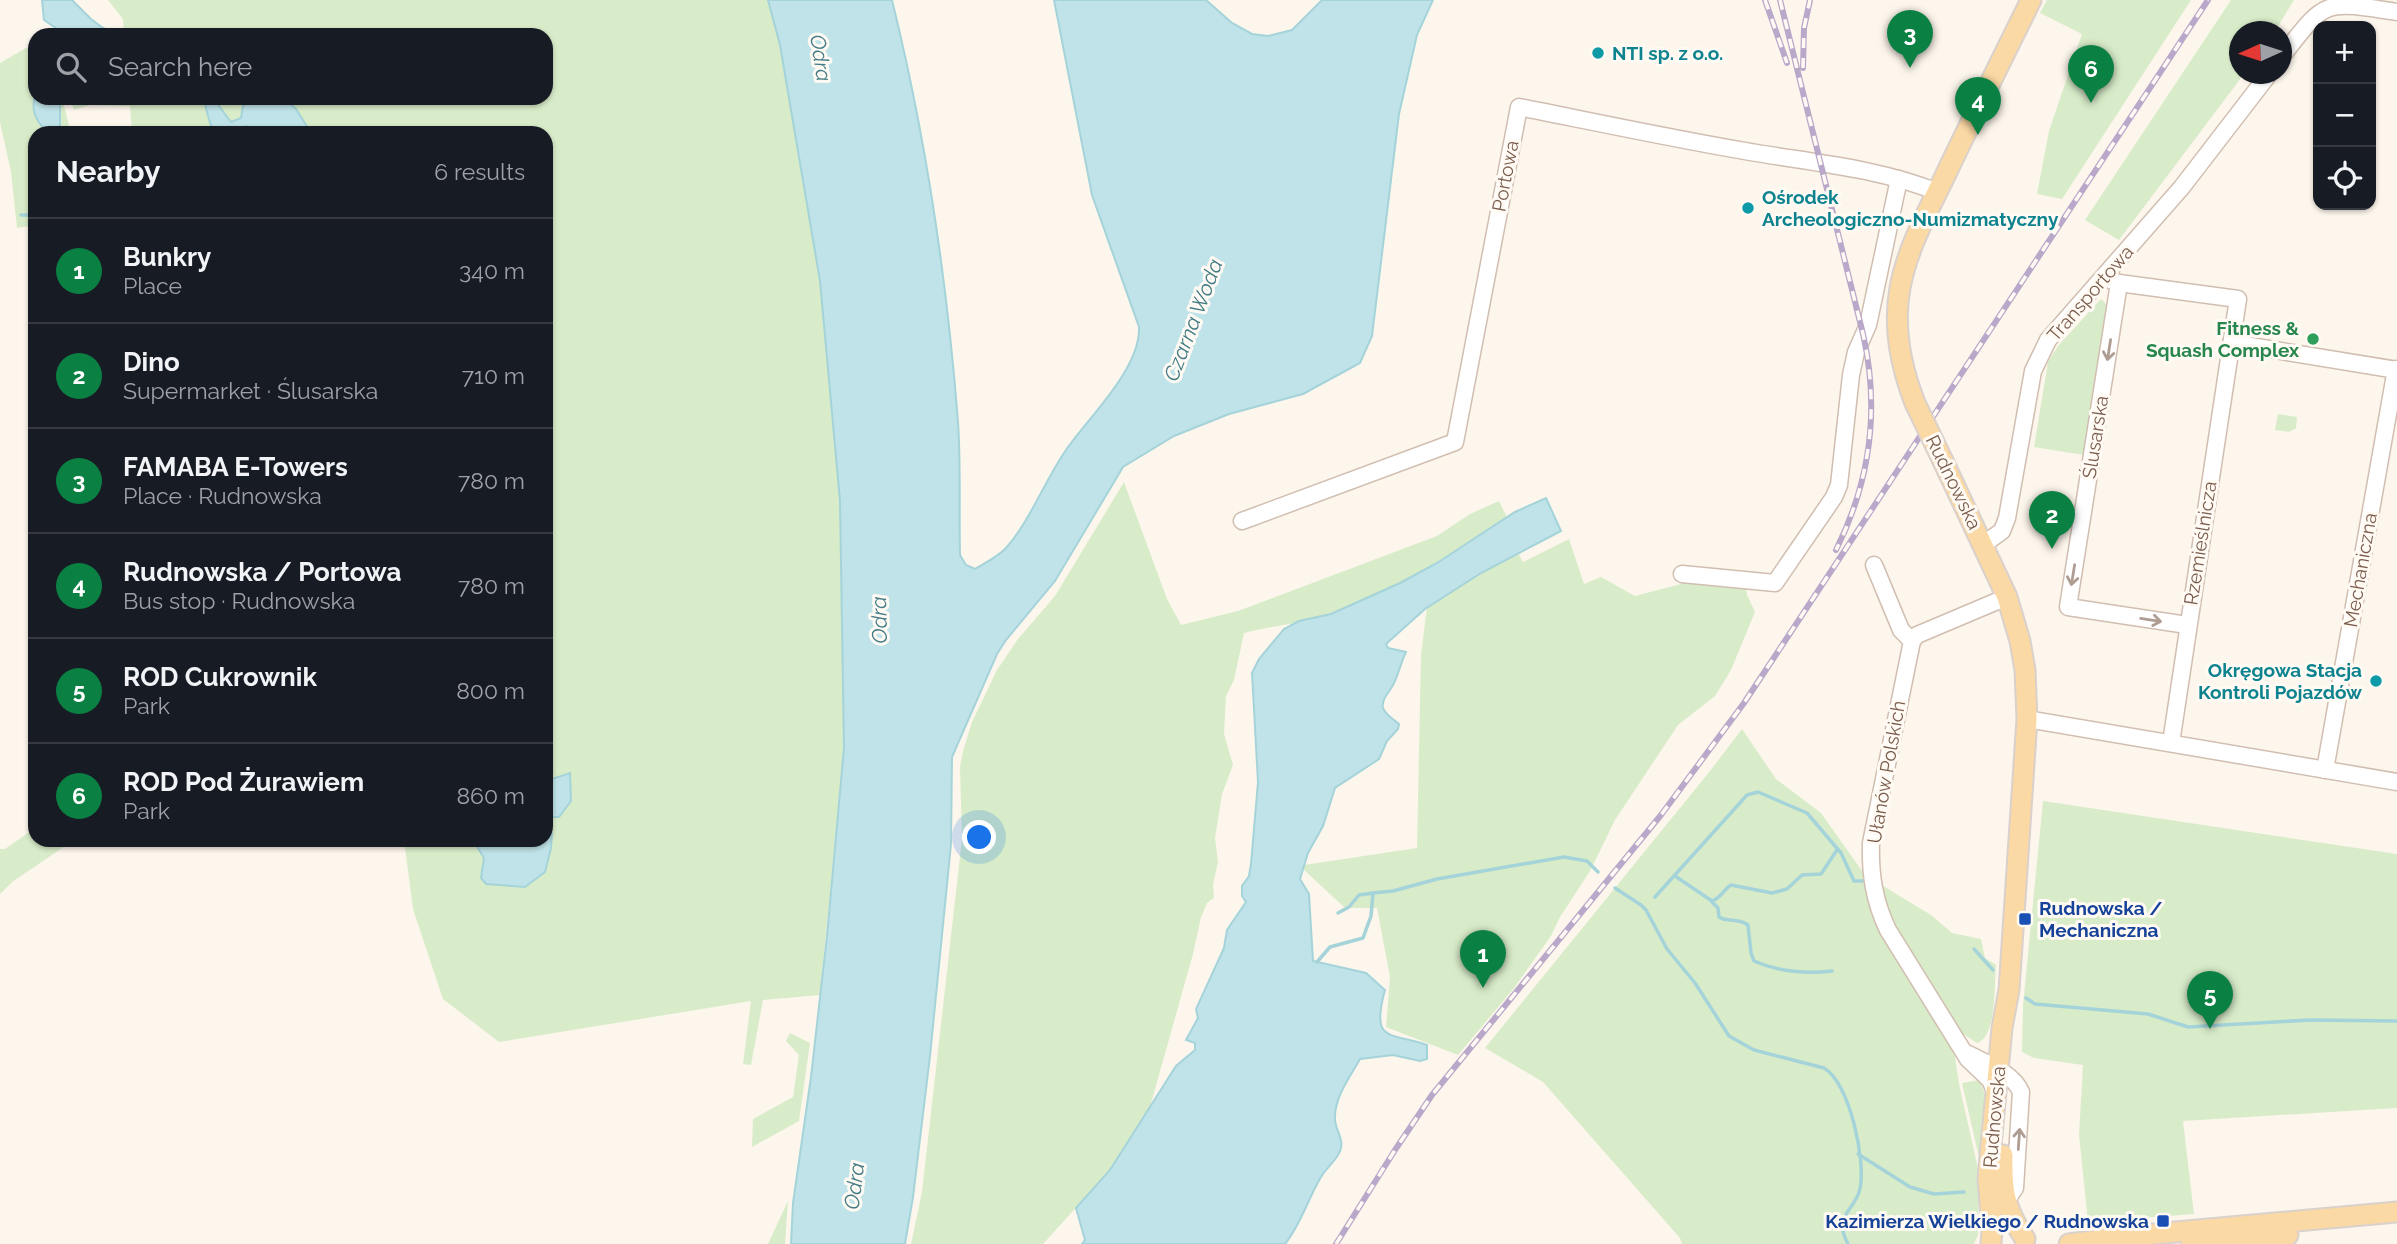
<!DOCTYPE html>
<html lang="en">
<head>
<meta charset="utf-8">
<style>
  body { margin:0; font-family:Raleway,sans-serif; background:#20242c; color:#f1f3f6 }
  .controls { position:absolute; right:21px; top:21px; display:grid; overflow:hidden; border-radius:14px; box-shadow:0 2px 5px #0004 }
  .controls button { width:63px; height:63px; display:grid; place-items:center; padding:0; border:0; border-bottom:2px solid #363941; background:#171b24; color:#f1f3f6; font:35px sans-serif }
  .compass { position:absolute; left:2229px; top:21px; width:63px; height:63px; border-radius:50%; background:#171b24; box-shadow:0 2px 5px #0004; rotate:267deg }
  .you { position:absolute; left:980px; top:838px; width:24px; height:24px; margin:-18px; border:5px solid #fff; border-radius:50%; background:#1a73e8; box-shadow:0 0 0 10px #1a73e833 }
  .badge { display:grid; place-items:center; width:46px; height:46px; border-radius:50%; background:#0b8043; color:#fff; font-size:23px; font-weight:700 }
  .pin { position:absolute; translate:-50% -58px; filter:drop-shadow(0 2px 4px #0008) }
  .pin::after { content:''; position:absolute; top:37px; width:24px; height:21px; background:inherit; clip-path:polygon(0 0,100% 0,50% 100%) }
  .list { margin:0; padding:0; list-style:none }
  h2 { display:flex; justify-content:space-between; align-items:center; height:91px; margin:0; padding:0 28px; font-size:30px }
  h2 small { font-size:23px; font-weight:400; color:#9ea1a6 }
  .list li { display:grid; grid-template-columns:46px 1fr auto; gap:21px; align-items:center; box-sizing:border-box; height:105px; padding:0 28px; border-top:2px solid #363941 }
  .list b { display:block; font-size:26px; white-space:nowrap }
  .list p { margin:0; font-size:23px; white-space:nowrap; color:#9ea1a6 }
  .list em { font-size:23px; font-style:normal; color:#9ea1a6 }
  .icon { flex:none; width:38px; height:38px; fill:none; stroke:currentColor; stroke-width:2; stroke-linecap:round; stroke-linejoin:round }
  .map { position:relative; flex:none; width:2397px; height:1244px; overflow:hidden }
  .search { position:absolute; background:#171b24; box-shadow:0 2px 5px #0004; left:28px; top:28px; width:525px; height:77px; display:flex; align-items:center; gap:18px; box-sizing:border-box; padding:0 24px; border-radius:21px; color:#9ea1a6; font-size:26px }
  .panel { position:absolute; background:#171b24; box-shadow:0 2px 5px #0004; left:28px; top:126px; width:525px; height:721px; border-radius:21px }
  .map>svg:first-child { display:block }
  .green { fill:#d8ecc9 }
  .water { fill:#bfe3e8; stroke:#a5d3da; stroke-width:2 }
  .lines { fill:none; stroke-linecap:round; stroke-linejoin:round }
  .stream { stroke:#a5d3da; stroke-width:3.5 }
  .minor-casing { stroke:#d1beb0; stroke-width:19 }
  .major-casing { stroke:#dad1cd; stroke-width:23 }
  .minor { stroke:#fff; stroke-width:16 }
  .major { stroke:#fbd9a5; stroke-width:19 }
  .rail-casing { stroke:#b9a8c9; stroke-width:6 }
  .rail { stroke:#fffaf3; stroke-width:3.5; stroke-dasharray:10; stroke-linecap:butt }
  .major-bridge-casing { stroke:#dad1cd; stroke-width:23; stroke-linecap:butt }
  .major-bridge { stroke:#fbd9a5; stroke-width:19 }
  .oneway { stroke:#af9d94 }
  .culture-dot { fill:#0f9aa8; stroke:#fffaf3; stroke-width:2.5 }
  .leisure-dot { fill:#2e9e5b; stroke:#fffaf3; stroke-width:2.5 }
  .transit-dot { fill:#1a4fb4; stroke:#fffaf3; stroke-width:2.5 }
  .labels { text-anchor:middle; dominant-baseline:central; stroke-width:6; stroke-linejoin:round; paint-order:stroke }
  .culture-label { font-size:19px; font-weight:bold; fill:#0d838f; stroke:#fffaf3; text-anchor:start }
  .street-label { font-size:19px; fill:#7a5c4d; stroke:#fffaf3 }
  .leisure-label { font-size:19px; font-weight:bold; fill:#27864d; stroke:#fffaf3; text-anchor:end }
  .transit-label { font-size:19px; font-weight:bold; fill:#164399; stroke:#fffaf3; text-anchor:start }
  .water-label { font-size:21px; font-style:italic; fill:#437c86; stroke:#fffaf3 }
</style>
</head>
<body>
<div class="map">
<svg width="2397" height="1244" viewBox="0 0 2397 1244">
  <rect width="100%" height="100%" fill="#fdf6ec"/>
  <g class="green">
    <polygon points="108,0 768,0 780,45 820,281 840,483 844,748 820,995 763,1000 751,1065 743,1064 751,1001 499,1042 443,999 413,909 404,840 546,840 546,133 132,133 130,106 90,105 74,110 70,98 546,98 546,35 124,35 123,19"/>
    <polygon points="2047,0 2191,0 2062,199 2037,194 2049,131 2082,34 2040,13"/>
    <polygon points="2231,0 2294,0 2275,31 2240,32 2240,74 2244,74 2119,240 2085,220"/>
    <polygon points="35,47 35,98 62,98 71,133 35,133 35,225 17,228 11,172 0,122 0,63 26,48"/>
    <polygon points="2101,299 2107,305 2084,455 2034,447 2048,362 2058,346"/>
    <polygon points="2278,414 2297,417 2296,428 2289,432 2275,430"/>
    <path d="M1124 482 1167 599 1181 625 1238 611 1437 536 1470 514 1499 501 1507 517C1451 553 1396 591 1333 613 1305 624 1273 625 1244 633L1234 680 1226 696 1224 734 1233 765 1222 794 1215 838 1218 862 1213 884 1214 898 1207 903 1201 917 1193 954 1150 1107 1110 1170 1043 1244H911L922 1192 962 839 960 767 963 751 972 722 997 670 1018 639 1055 596Z"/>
    <polygon points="1569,539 1584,584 1601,577 1635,596 1681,584 1681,581 1746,586 1747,595 1755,612 1731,670 1715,696 1678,725 1615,820 1590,871 1560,917 1551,936 1514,988 1458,1055 1386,1027 1390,977 1377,908 1345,908 1303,869 1304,865 1417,848 1421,655 1427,607 1481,573 1518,553 1523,562"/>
    <path d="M1742 729 1776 779 1821 813 1865 875 1931 915 1952 933 1981 939 1985 958 1996 965C1994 985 1997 1037 1977 1043L1965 1035 1951 1047 1955 1057 1959 1084 1979 1173 1978 1235 1974 1244H1682L1680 1238 1543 1082 1485 1048 1710 771Z"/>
    <polygon points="2043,801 2397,854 2397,1108 2183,1121 2194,1214 2088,1222 2079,1135 2083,1065 2034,1058 2022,1052 2023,1005"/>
    <polygon points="35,828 35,840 74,840 12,882 0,894 0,849 5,849"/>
    <polygon points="790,1033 810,1043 799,1121 752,1147 753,1119 793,1097 799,1055 786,1041"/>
    <polygon points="1980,1080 1985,1095 1980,1162 1962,1083"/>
    <polygon points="788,1201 785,1244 768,1244"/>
  </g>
  <g class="water">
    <polygon points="42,0 72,0 91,19 103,28 119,35 66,35 44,20"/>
    <path d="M768 0H892C926 138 947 280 958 422 961 466 959 511 960 555L966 565 975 569C985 563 999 556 1006 548 1030 521 1045 480 1066 450 1088 418 1141 368 1139 327L1092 195 1054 0H1206L1232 23 1252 34 1268 36 1292 30 1322 0H1433L1417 35 1399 114 1372 336 1360 363 1303 394 1229 414 1174 436 1123 467 1055 581 1006 640 997 654 952 757 951 844 930 1056 913 1197 905 1244H791L793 1203 811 1077 827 936 844 748 840 501 820 281 780 45Z"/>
    <path d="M35 95V98H60V126L46 131C35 119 31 111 35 95Z"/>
    <path d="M196 98H213L231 122 241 118 243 106 255 98H284L296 109 311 133H259L246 126 237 131V133H215C208 123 208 113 204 101Z"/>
    <path d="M1546 498 1561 531 1481 573 1425 609 1386 644 1388 648 1406 652C1401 662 1399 673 1394 683 1391 691 1381 698 1383 708 1385 714 1394 720 1399 724L1398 729 1387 741 1379 759 1335 788 1323 826 1308 853 1300 879 1309 894 1313 961 1366 973 1385 990C1370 1044 1391 1032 1427 1045V1059L1420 1061 1393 1055 1360 1059C1350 1077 1334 1098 1335 1119 1335 1130 1345 1140 1340 1151 1337 1160 1326 1168 1321 1177 1308 1199 1301 1224 1285 1244H1082L1085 1240 1076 1208 1110 1170 1176 1066 1195 1050V1043L1186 1040 1198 1018 1196 1009 1224 948 1227 930 1246 902 1242 896V886L1249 876 1251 864 1258 782 1252 673 1259 659 1284 629 1299 621 1331 614 1400 583 1437 563 1515 512Z"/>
    <polygon points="570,773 571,801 559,817 546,817 546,781"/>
    <polygon points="546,827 552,833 551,848 545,872 525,887 486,884 481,878 484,858 473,840 546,840"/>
  </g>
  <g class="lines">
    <g class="stream">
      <polyline points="21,215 35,215"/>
      <path d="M1675 876 1712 901C1721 898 1723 890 1731 885L1772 893 1787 889 1802 875 1821 874 1837 850"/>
      <path d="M1615 888 1641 905 1646 910 1667 949 1695 983 1729 1036 1754 1050 1824 1068C1850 1083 1866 1161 1860 1189 1855 1211 1832 1215 1848 1244"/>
      <polyline points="1655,897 1747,795 1758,792 1807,813 1841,853 1854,881 1864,881"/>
      <path d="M1712 902 1718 908 1719 917C1728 923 1737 917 1748 925L1751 953 1754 961C1779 972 1805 974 1832 971"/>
      <polyline points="1338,913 1349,907 1359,895 1373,893"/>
      <polyline points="1974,949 1993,970"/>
      <polyline points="1317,962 1330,947 1363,938 1371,916 1373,893 1393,891 1437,879 1564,857 1587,861 1598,872"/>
      <polyline points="2026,998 2035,1004 2148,1014 2188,1027 2310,1020 2397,1021"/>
      <polyline points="1858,1154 1910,1187 1934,1194 1964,1192"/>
    </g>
    <g class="minor-casing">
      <g id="minor">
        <path d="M2282 56C2326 0 2322 0 2397 12"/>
        <polyline points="2104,278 2119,283 2238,299 2171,743"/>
        <polyline points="2119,283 2068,607 2187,625"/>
        <polyline points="2232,343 2397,370"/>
        <path d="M1242 521 1455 442 1519 107C1595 122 1669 138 1745 151 1807 162 1879 168 1937 192"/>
        <polyline points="1984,544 2002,531 2007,518 2033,371 2048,340 2182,187 2269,74"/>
        <polyline points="1874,565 1901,630 1912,641"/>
        <polyline points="1682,574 1775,583 1834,497 1839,485 1851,375 1856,352 1868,325 1899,179"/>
        <polyline points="2027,719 2397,782"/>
        <polyline points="2325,770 2396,369"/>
        <path d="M1968 1054C1986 1063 2013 1073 2021 1092L2015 1188 2005 1202"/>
        <path d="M1996 1093 1990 1080 1968 1059 1888 930C1874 901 1870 874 1871 843L1912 641 1917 635 2007 597"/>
      </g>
    </g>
    <g class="major-casing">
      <g id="major">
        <path d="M1915 403C1901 367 1893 326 1900 288 1907 249 1927 213 1944 178 1972 119 2002 59 2031 0"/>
        <polyline points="1943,461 2007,597 2020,641 2025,670 2027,719 2009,990 2002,1028 1988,1178 1992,1230 1991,1244"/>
        <path d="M2003 1155C2002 1191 2005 1209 2025 1239"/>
        <polyline points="2069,1244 2131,1236 2397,1212"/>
        <polyline points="2191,1244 2288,1235"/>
      </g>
    </g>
    <use href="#minor" class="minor"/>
    <use href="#major" class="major"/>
    <g class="rail-casing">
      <g id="rail">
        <polyline points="1765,0 1787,63"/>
        <path d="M1780 0 1863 334C1880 409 1870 482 1836 550"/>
        <polyline points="1803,68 1804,28 1810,0"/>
        <polyline points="1336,1244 1395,1150 1432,1095 1661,815 1744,703 2208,0"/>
      </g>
    </g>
    <use href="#rail" class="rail"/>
    <g class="major-bridge-casing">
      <polyline id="major-bridge" points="1915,403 1943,461"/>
    </g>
    <use href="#major-bridge" class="major-bridge"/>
  </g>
  <defs><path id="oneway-shaft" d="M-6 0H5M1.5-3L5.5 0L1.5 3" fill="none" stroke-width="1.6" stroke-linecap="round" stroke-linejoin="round" transform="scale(1.75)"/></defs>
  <g class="oneway">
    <use href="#oneway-shaft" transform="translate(2109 350) rotate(99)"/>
    <use href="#oneway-shaft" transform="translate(2073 575) rotate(99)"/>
    <use href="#oneway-shaft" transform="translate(2151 620) rotate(9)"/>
    <use href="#oneway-shaft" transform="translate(2019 1139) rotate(-86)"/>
  </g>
  <g class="culture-dot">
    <circle cx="1598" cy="53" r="7"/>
    <circle cx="1748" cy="208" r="7"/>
    <circle cx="2376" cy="681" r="7"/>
  </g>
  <circle class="leisure-dot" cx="2313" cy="339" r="7"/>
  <g class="transit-dot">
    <rect x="2018" y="912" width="14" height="14" rx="3.5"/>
    <rect x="2156" y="1214" width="14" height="14" rx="3.5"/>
  </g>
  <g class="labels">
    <g class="culture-label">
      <text x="1612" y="53">NTI sp. z o.o.</text>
      <text x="1762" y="197">Ośrodek<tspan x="1762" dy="22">Archeologiczno-Numizmatyczny</tspan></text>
      <text x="2362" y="670" text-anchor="end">Okręgowa Stacja<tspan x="2362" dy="22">Kontroli Pojazdów</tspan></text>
    </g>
    <g class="street-label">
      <text transform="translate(1505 176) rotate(-79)">Portowa</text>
      <text transform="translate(2090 293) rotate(-49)">Transportowa</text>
      <text transform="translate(2095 437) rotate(-81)">Ślusarska</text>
      <text transform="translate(1954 482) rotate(64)">Rudnowska</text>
      <text transform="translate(2200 543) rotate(-81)">Rzemieślnicza</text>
      <text transform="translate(2360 570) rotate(-80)">Mechaniczna</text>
      <text transform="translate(1886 772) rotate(-80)">Ułanów Polskich</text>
      <text transform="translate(1994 1117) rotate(-85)">Rudnowska</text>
    </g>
    <g class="leisure-label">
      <text x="2299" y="328">Fitness &amp;<tspan x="2299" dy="22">Squash Complex</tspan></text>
    </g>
    <g class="transit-label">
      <text x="2039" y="908">Rudnowska /<tspan x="2039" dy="22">Mechaniczna</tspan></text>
      <text x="2149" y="1221" text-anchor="end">Kazimierza Wielkiego / Rudnowska</text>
    </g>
    <g class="water-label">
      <text transform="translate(821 58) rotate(81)">Odra</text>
      <text transform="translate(1193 320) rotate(-69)">Czarna Woda</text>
      <text transform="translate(879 620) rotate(-91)">Odra</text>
      <text transform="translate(854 1186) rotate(-83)">Odra</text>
    </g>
  </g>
</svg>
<div class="controls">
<button>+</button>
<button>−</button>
<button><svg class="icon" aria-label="locate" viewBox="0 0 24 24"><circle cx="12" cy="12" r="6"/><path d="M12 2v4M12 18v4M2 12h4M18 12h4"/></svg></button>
</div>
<svg class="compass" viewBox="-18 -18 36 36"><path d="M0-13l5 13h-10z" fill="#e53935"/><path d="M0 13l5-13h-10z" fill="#9ea1a6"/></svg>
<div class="you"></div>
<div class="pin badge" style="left:1483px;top:988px">1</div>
<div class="pin badge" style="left:2052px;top:549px">2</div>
<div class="pin badge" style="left:1910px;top:68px">3</div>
<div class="pin badge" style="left:1978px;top:135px">4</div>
<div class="pin badge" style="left:2210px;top:1029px">5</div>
<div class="pin badge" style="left:2091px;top:103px">6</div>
<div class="search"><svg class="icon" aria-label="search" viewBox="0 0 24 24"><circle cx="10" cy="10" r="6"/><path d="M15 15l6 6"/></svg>Search here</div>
<section class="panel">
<h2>Nearby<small>6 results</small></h2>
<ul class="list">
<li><span class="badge">1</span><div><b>Bunkry</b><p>Place</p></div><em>340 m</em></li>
<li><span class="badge">2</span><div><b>Dino</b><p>Supermarket · Ślusarska</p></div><em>710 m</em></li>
<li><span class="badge">3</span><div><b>FAMABA E-Towers</b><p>Place · Rudnowska</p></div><em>780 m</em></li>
<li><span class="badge">4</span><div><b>Rudnowska / Portowa</b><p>Bus stop · Rudnowska</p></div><em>780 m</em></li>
<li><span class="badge">5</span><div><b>ROD Cukrownik</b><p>Park</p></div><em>800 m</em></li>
<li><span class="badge">6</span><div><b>ROD Pod Żurawiem</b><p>Park</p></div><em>860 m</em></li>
</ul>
</section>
</div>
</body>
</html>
